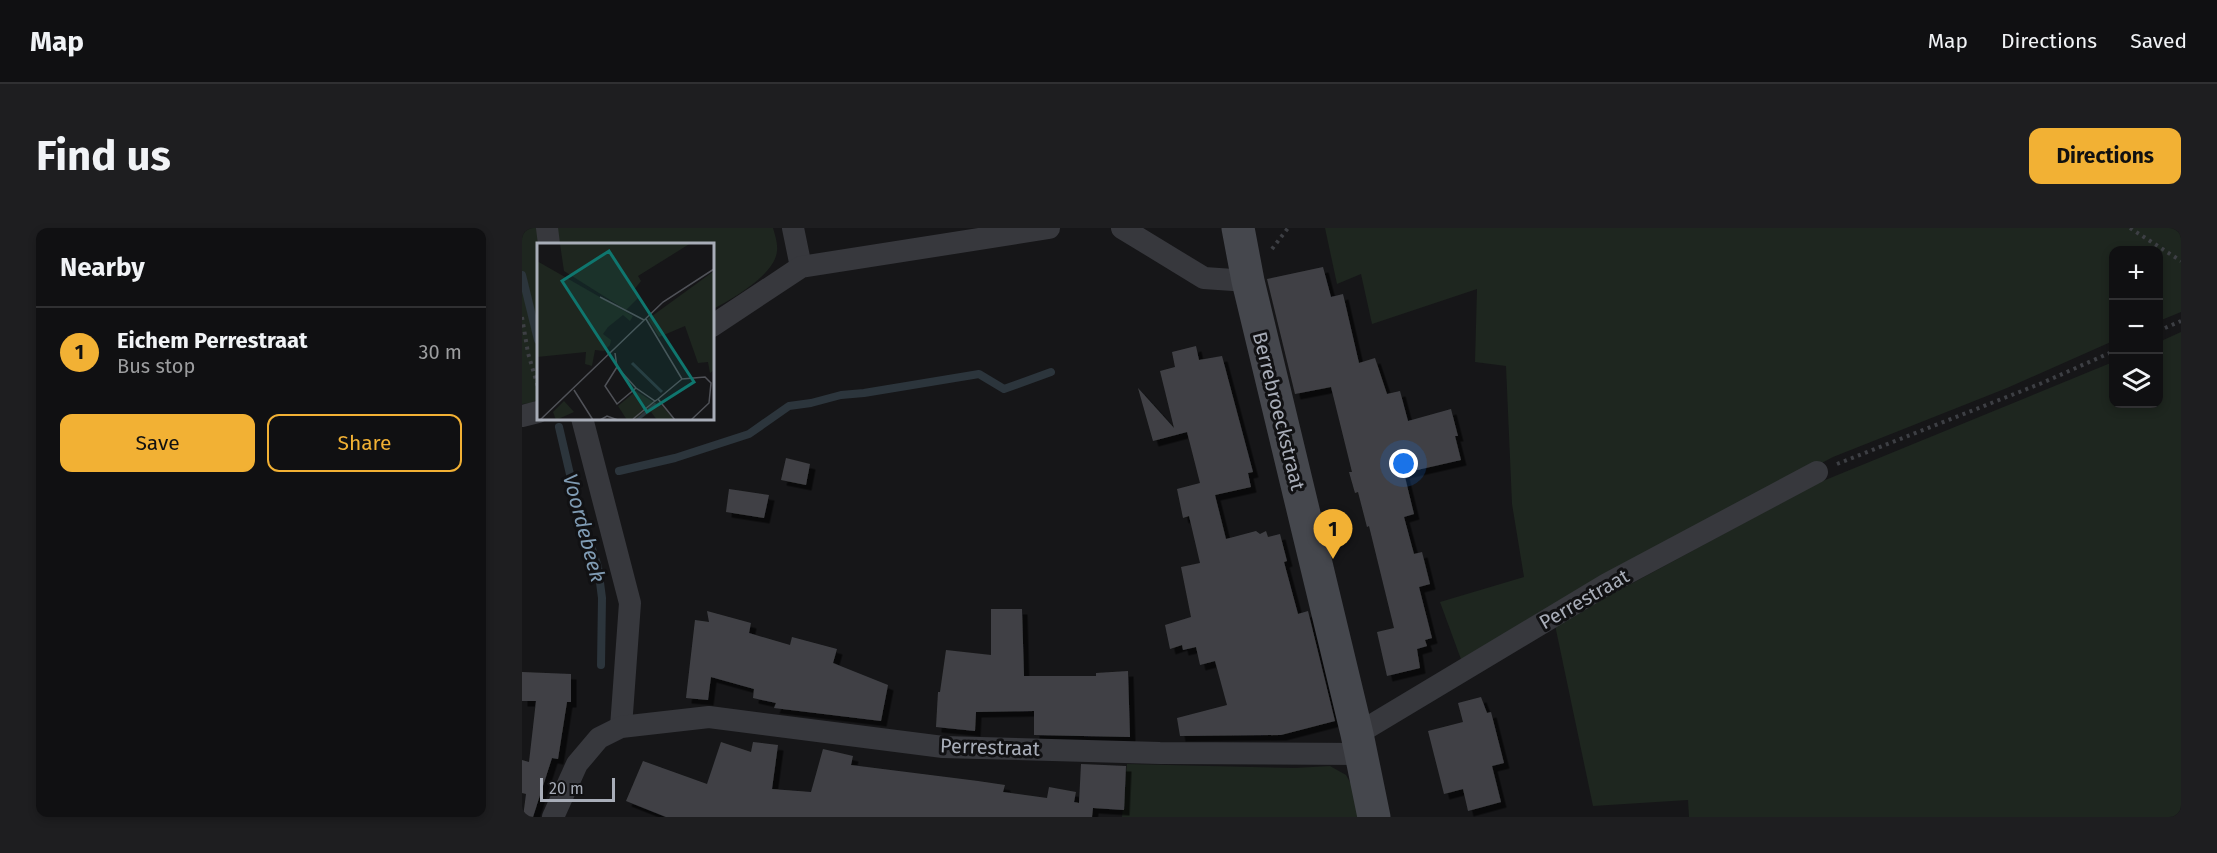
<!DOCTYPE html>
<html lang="en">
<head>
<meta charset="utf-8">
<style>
  body { margin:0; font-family:"Fira Sans",sans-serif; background:#1e1e20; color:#f1f3f6 }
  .controls { position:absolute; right:18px; top:18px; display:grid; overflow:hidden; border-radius:12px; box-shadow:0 3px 9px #0003 }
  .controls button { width:54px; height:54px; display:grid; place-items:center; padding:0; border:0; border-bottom:2px solid #303032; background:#101012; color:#f1f3f6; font:30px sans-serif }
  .scale { position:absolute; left:18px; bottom:15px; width:75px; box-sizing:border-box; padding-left:6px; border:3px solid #a8adb8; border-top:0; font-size:16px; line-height:21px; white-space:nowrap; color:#a8adb8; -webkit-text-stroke:4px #111113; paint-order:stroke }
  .you { position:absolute; left:882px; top:236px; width:21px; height:21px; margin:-15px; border:4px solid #fff; border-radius:50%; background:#1a73e8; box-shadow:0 0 0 9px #1a73e833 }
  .badge { display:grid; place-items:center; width:39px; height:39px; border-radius:50%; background:#f2b134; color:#111; font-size:20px; font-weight:700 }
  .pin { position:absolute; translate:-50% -50px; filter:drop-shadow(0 2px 3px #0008) }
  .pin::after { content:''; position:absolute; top:32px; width:21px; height:18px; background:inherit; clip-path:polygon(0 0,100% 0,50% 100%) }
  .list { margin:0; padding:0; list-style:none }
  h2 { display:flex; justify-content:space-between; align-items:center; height:78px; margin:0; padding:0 24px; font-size:26px }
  h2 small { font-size:20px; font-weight:400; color:#9c9d9f }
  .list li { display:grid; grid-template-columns:39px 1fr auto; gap:18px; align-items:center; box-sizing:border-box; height:90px; padding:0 24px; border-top:2px solid #303032 }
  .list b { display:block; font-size:22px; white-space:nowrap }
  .list p { margin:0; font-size:20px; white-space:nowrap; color:#9c9d9f }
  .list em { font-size:20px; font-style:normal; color:#9c9d9f }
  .actions { display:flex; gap:12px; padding:18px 24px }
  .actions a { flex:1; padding:14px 0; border:2px solid #f2b134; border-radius:12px; text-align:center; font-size:21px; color:#f2b134 }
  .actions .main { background:#f2b134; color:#111 }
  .icon { flex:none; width:33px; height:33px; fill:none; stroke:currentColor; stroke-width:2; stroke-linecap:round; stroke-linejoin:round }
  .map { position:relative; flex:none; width:1659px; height:589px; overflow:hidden; border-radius:12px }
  header { display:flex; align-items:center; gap:36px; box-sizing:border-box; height:84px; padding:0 30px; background:#101012; border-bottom:2px solid #303032 }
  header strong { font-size:28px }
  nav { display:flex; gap:33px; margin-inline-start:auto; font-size:21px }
  .intro { display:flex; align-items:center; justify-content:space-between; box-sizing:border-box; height:144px; padding:0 36px }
  h1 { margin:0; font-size:42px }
  .button { padding:15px 27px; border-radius:12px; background:#f2b134; color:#111; font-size:21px; font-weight:700 }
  main { display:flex; gap:36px; padding:0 36px }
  aside { flex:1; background:#101012; border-radius:12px; box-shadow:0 3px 9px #0003 }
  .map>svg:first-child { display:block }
  .green { fill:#1e261f }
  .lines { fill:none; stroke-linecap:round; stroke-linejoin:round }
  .stream { stroke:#2c353c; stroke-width:8 }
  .building { fill:#404145; filter:url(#shadow) }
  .path { stroke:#3d3f44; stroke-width:4; stroke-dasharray:3 4.5; stroke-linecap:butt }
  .street { stroke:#37383d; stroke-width:22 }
  .secondary { stroke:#45474d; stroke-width:33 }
  .labels { text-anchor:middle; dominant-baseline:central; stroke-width:6; stroke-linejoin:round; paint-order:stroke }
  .street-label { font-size:20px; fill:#a8adb8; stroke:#111113 }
  .water-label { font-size:21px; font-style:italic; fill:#7f9bb3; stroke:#111113 }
  .inset-river { fill:none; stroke:#2c353c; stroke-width:3 }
  .inset-road { fill:none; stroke:#505258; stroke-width:1.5 }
  .view { fill:#0f766e; fill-opacity:0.15; stroke:#0f766e; stroke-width:3 }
  .inset-edge { fill:none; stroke:#a8adb8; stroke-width:3 }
</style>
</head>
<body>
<header>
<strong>Map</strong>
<nav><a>Map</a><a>Directions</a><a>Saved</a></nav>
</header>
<div class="intro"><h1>Find us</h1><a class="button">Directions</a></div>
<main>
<aside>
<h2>Nearby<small></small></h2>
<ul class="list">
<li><span class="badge">1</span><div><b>Eichem Perrestraat</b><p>Bus stop</p></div><em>30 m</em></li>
</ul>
<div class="actions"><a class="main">Save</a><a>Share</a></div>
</aside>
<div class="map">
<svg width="1659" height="589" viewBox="0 0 1659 589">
  <defs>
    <filter id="shadow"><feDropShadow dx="5.5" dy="5.5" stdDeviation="0" flood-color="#0009"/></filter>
  </defs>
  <rect width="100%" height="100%" fill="#161618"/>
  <g class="green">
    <path d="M0 0H251C253 7 256 16 255 23 253 47 210 71 191 81L190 16H16V171L10 175 0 176Z"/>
    <polygon points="803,0 1659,0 1659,84 1637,93 1636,22 1592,22 1591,113 1485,160 1311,229 1104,339 940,434 918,374 1002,349 990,276 984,138 953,134 955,61 850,96 839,46 815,56"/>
    <polygon points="1659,104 1659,589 1167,589 1166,572 1071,578 1033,397 1296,255 1591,134 1592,176 1636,176 1637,114"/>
    <polygon points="605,536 773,540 808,538 824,547 837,570 839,589 600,589"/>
  </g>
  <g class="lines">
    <g class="stream">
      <polyline points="0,47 16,112"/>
      <polyline points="37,199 54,272 76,339 80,370 79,437"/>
      <polyline points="97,243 153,230 227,206 267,178 289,175 319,167 342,165 457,146 482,161 529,144"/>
    </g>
  </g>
  <g class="building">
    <polygon points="801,39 809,69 821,66 837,135 853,130 865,166 878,163 886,193 929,181 936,208 933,208 939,232 882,245 892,286 882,289 892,326 900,324 908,356 897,359 910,410 903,412 905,418 895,421 898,440 865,448 855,404 872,400 847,298 845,299 836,264 833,265 827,244 830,244 809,159 773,166 745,51"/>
    <polygon points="674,118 677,132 700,128 731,244 726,245 729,259 693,267 704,311 734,303 738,306 744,303 746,309 758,306 765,333 762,334 776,386 786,383 813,493 759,507 658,508 655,490 705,477 693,433 678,437 674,419 661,422 660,417 648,421 643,397 669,389 659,339 678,335 667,288 661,290 655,261 678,255 665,204 631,213 616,160 652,200 638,143 653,139 650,124"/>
    <polygon points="264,230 288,236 284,257 259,252"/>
    <polygon points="207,261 247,267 242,290 204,284"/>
    <polygon points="469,381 500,381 502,448 574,448 574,445 606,443 608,509 512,507 512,483 454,484 453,503 414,499 416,464 418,464 424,422 469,427"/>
    <polygon points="185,383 229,395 227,405 268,417 270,409 315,421 311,435 366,457 359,493 252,480 254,475 231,470 232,461 189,449 186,472 164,470 173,392 187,394"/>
    <polygon points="0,444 49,446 49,474 45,474 36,531 30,530 11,589 1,589 4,566 0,565 0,532 7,534 14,473 0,473"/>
    <polygon points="959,469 965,485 969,484 982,535 970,538 979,574 946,583 941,561 922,566 906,503 941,494 936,475"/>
    <polygon points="199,514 229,524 231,514 256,517 250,561 289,564 301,521 331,528 329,537 456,553 483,557 481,564 525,570 527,559 554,564 552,574 557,575 559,536 604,538 602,582 571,580 570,589 144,589 104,573 121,533 185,556"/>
  </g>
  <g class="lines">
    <g class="path">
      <polyline points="1608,0 1659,33"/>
      <polyline points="750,21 766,0"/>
      <polyline points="0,89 6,125 16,159"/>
      <polyline points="1636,103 1659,93"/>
      <polyline points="1315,236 1520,155 1592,123"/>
    </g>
    <g class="street">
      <polyline points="25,0 27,16"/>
      <polyline points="271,0 279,39"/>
      <polyline points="600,0 682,50 726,53"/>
      <polyline points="190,98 279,39 527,0"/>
      <polyline points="0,188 16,184"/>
      <polyline points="60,190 108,375 99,499"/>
      <polyline points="835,506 1085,356 1295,244"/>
      <polyline points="31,589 55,536 77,510 99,499 187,489 421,519 638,525 839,526"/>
    </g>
    <polyline class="secondary" points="716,0 726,53 835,506 852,589"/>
  </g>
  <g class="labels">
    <g class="street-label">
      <text transform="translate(757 183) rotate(76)">Berrebroeckstraat</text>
      <text transform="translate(1062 371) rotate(-30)">Perrestraat</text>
      <text transform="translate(468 519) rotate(2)">Perrestraat</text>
    </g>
    <g class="water-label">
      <text transform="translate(62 300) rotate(75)">Voordebeek</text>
    </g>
  </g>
  <g transform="translate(15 15)">
    <rect width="177" height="177" fill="#161618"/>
    <path d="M154 0 101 33 104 38 96 48 101 55 89 67 27 28 23 1ZM0 18 96 73 93 78 86 72 71 84 66 91 74 97 73 102 67 108 58 107 55 123 48 121 49 109 0 114ZM177 28V127L173 130 171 119 161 120 148 83 122 94 111 76ZM99 148 118 160 122 159 137 177H120L114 169 102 177H90L81 163ZM27 158 37 169 19 177 16 169Z" fill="#1e261f"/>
    <path class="inset-river" d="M95 120 125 149M100 177 119 161"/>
    <path class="inset-road" d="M63 54 107 77M109 76 145 136M78 110 80 124 99 145 118 158 121 156M80 124 68 143 80 161 99 145M145 136 168 134 174 140 172 160 154 177M37 147 56 177M96 176 118 158M3 177 126 59 177 26M63 177 70 173 81 177M138 177 121 156 145 136"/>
    <path class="view" d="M72 8 157 139 110 169 25 38Z"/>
    <rect width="177" height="177" class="inset-edge"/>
  </g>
</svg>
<div class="controls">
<button>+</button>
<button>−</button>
<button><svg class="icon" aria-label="layers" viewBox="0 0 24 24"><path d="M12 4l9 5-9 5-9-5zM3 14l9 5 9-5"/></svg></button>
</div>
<div class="scale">20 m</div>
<div class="you"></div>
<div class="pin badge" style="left:811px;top:331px">1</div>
</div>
</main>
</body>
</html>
